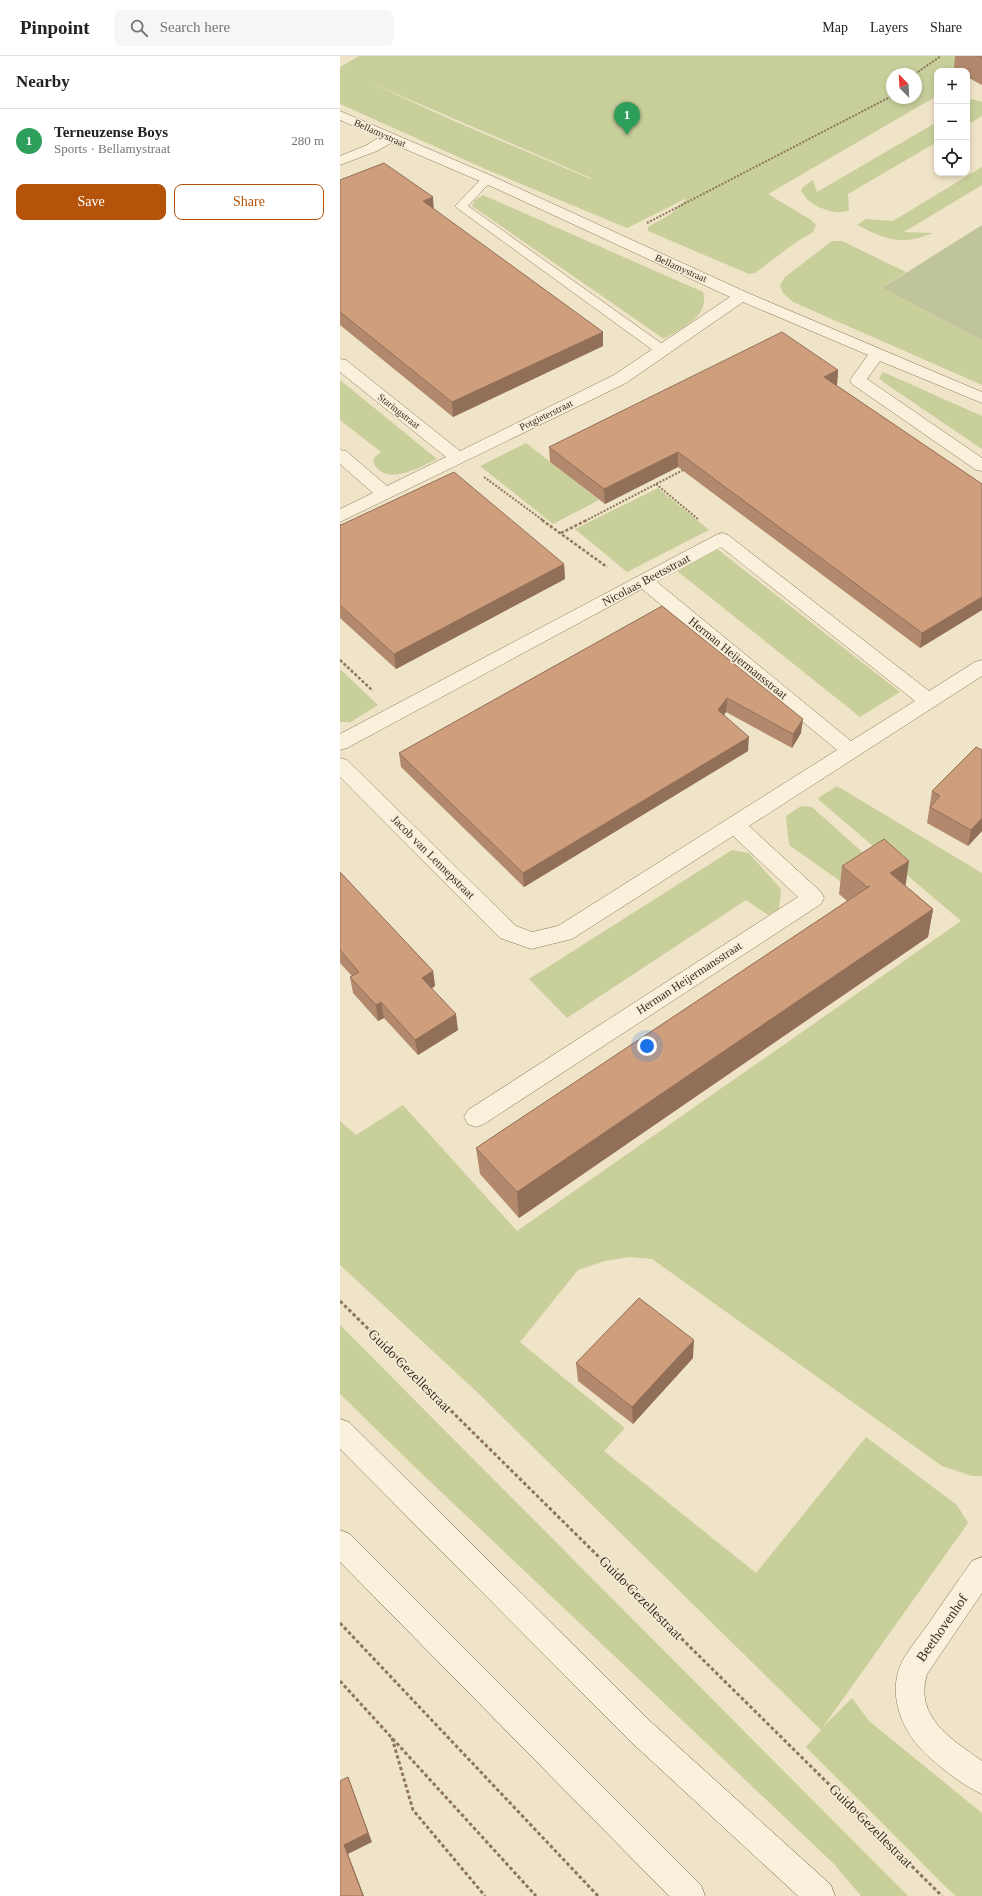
<!DOCTYPE html>
<html lang="en">
<head>
<meta charset="utf-8">
<style>
  body { margin:0; font-family:Georgia,serif; background:#f6f6f6; color:#222 }
  .controls { position:absolute; right:12px; top:12px; display:grid; overflow:hidden; border-radius:8px; box-shadow:0 2px 6px #0003 }
  .controls button { width:36px; height:36px; display:grid; place-items:center; padding:0; border:0; border-bottom:1px solid #e0e0e0; background:#fff; color:#222; font:20px sans-serif }
  .compass { position:absolute; left:546px; top:12px; width:36px; height:36px; border-radius:50%; background:#fff; box-shadow:0 2px 6px #0003; rotate:336deg }
  .you { position:absolute; left:307px; top:990px; width:14px; height:14px; margin:-10px; border:3px solid #fff; border-radius:50%; background:#1a73e8; box-shadow:0 0 0 6px #1a73e833 }
  .badge { display:grid; place-items:center; width:26px; height:26px; border-radius:50%; background:#b45309; color:#fff; font-size:13px; font-weight:700 }
  .pin { position:absolute; translate:-50% -33px; filter:drop-shadow(0 1px 2px #0008) }
  .pin::after { content:''; position:absolute; top:21px; width:14px; height:12px; background:inherit; clip-path:polygon(0 0,100% 0,50% 100%) }
  .list { margin:0; padding:0; list-style:none }
  h2 { display:flex; justify-content:space-between; align-items:center; height:52px; margin:0; padding:0 16px; font-size:17px }
  h2 small { font-size:13px; font-weight:400; color:#767676 }
  .list li { display:grid; grid-template-columns:26px 1fr auto; gap:12px; align-items:center; box-sizing:border-box; height:64px; padding:0 16px; border-top:1px solid #e0e0e0 }
  .list b { display:block; font-size:15px; white-space:nowrap }
  .list p { margin:0; font-size:13px; white-space:nowrap; color:#767676 }
  .list em { font-size:13px; font-style:normal; color:#767676 }
  .actions { display:flex; gap:8px; padding:12px 16px }
  .actions a { flex:1; padding:9px 0; border:1px solid #b45309; border-radius:8px; text-align:center; font-size:14px; color:#b45309 }
  .actions .main { background:#b45309; color:#fff }
  .icon { flex:none; width:22px; height:22px; fill:none; stroke:currentColor; stroke-width:2; stroke-linecap:round; stroke-linejoin:round }
  .map { position:relative; flex:none; width:642px; height:1840px; overflow:hidden }
  header { display:flex; align-items:center; gap:24px; box-sizing:border-box; height:56px; padding:0 20px; background:#fff; border-bottom:1px solid #e0e0e0 }
  header strong { font-size:19px }
  nav { display:flex; gap:22px; margin-inline-start:auto; font-size:14px }
  .search { width:280px; height:36px; background:#f6f6f6; display:flex; align-items:center; gap:10px; box-sizing:border-box; padding:0 14px; border-radius:8px; color:#767676; font-size:15px }
  main { display:flex }
  aside { flex:1; background:#fff }
  .map>svg:first-child { display:block }
  .green { fill:#c9cf9b; fill-rule:evenodd }
  .cemetery { fill:#bfc49a }
  .lines { fill:none; stroke-linecap:round; stroke-linejoin:round }
  .service-casing { stroke:#8d765c; stroke-width:1 }
  .minor-casing { stroke:#8d765c; stroke-width:1 }
  .secondary-casing { stroke:#6f573f; stroke-width:1 }
  .path-far2 { stroke:#8d765c; stroke-width:2; stroke-dasharray:2 1.5; stroke-linecap:butt }
  .path-far1 { stroke:#8d765c; stroke-width:2.5; stroke-dasharray:3 2; stroke-linecap:butt }
  .path { stroke:#8d765c; stroke-width:3; stroke-dasharray:3.5 2.5; stroke-linecap:butt }
  .service { fill:#faf1dc; fill-rule:evenodd }
  .minor { fill:#faf1dc; fill-rule:evenodd }
  .secondary { fill:#faf1dc; fill-rule:evenodd }
  .wall { fill:#b2896c }
  .shaded-wall { fill:#916f58 }
  .building { fill:#cf9f7d; stroke:#916f58 }
  .labels { text-anchor:middle; dominant-baseline:central; stroke-width:3; stroke-linejoin:round; paint-order:stroke }
  .far-street-label { font-size:10px; fill:#3d2e20; stroke:#f7eed8 }
  .street-label { font-size:12px; fill:#3d2e20; stroke:#f7eed8 }
  .near-street-label { font-size:14px; fill:#3d2e20; stroke:#f7eed8 }
</style>
</head>
<body>
<header>
<strong>Pinpoint</strong>
<div class="search"><svg class="icon" aria-label="search" viewBox="0 0 24 24"><circle cx="10" cy="10" r="6"/><path d="M15 15l6 6"/></svg>Search here</div>
<nav><a>Map</a><a>Layers</a><a>Share</a></nav>
</header>
<main>
<aside>
<h2>Nearby<small></small></h2>
<ul class="list">
<li><span class="badge" style="background:#2e9e5b">1</span><div><b>Terneuzense Boys</b><p>Sports · Bellamystraat</p></div><em>280 m</em></li>
</ul>
<div class="actions"><a class="main">Save</a><a>Share</a></div>
</aside>
<div class="map">
<svg width="642" height="1840" viewBox="0 0 642 1840">
  <rect width="100%" height="100%" fill="#f0e4c8"/>
  <g class="green">
    <path d="M19 0H636L609 15H597V40L428 138 471 164 476 169 473 176 455 187 415 217 409 218 308 175V171L331 158 347 142 287 172 143 112 0 48V11ZM552 18H576V42H552ZM29 26 251 122V123L114 65Z"/>
    <polygon points="627,43 636,44 642,46 642,60 627,69"/>
    <path d="M597 66V86L508 138 509 154C497 160 480 153 469 145 466 143 464 138 461 135L463 131 473 124 477 136Z"/>
    <path d="M642 111V129L564 176 593 177C560 190 547 184 517 169L526 163 553 165Z"/>
    <path d="M143 139 363 236C370 261 341 272 324 283L132 150 135 144Z"/>
    <polygon points="492,185 502,185 566,216 542,232 642,284 642,329 453,246 443,237 440,229 445,221"/>
    <polygon points="543,316 642,360 642,393 546,328 539,322"/>
    <path d="M0 324 97 403C80 411 45 432 33 406L34 402 41 396 0 364Z"/>
    <polygon points="186,387 259,444 213,468 140,410"/>
    <polygon points="318,432 369,474 287,516 235,473"/>
    <polygon points="376,492 560,636 520,661 336,514"/>
    <polygon points="0,613 38,649 11,666 0,666"/>
    <polygon points="497,730 642,817 642,1420 632,1420 602,1410 312,1203 289,1201 265,1205 238,1214 180,1286 285,1372 264,1395 416,1517 526,1381 617,1449 628,1467 483,1671 512,1642 529,1665 642,1757 642,1840 616,1840 609,1834 466,1691 481,1674 138,1337 0,1209 0,1065 16,1079 63,1049 177,1175 621,865 480,745 478,742"/>
    <polygon points="461,750 472,751 530,803 500,825 449,789 446,760"/>
    <polygon points="392,794 409,797 441,833 439,853 428,859 406,844 227,962 189,923"/>
    <polygon points="0,1269 568,1840 521,1840 494,1808 79,1415 0,1338"/>
  </g>
  <polygon class="cemetery" points="642,169 642,284 542,232"/>
  <g class="lines">
    <g class="service-casing">
      <polygon id="service" points="147,120 153,123 128,150 328,292 329,295 328,298 318,298 117,152 115,150 117,148 143,121"/>
    </g>
    <g class="minor-casing">
      <g id="minor">
        <polygon points="0,55 152,120 408,237 642,336 642,347 540,305 527,323 642,402 642,415 636,414 512,328 510,324 528,299 403,246 286,327 0,466 0,453 33,437 0,408 0,394 6,395 47,430 106,401 0,316 0,303 6,304 120,395 274,319 390,241 142,126 51,87 37,95 0,109 0,100 27,89 39,81 0,64"/>
        <path d="M382 477 388 479 589 635 635 606 642 604V620L409 770 481 836 484 842 481 848 144 1068 136 1071 128 1068 124 1061 128 1054 458 841 393 780 232 883 191 893 160 882 0 721V702L7 704 176 870 192 876 218 870 497 694 302 533 7 692 0 694V678L376 479ZM381 491 575 645 511 685 317 526Z"/>
        <path d="M642 1501V1537L587 1618C574 1662 612 1683 642 1705V1738C622 1729 604 1714 588 1700 561 1676 545 1635 564 1602 572 1589 582 1577 591 1564 605 1544 618 1524 632 1505Z"/>
      </g>
    </g>
    <g class="secondary-casing">
      <g id="secondary">
        <polygon points="0,1363 9,1366 311,1666 491,1829 495,1840 458,1840 291,1686 0,1393"/>
        <polygon points="0,1474 10,1478 361,1829 365,1840 329,1840 0,1506"/>
      </g>
    </g>
    <g class="path-far2">
      <polyline points="575,18 601,0"/>
      <polyline points="307,167 552,40"/>
      <polyline points="144,421 204,465"/>
      <polyline points="316,428 359,464"/>
      <polyline points="245,465 345,413"/>
    </g>
    <g class="path-far1">
      <polyline points="202,464 267,511"/>
      <polyline points="221,477 247,464"/>
      <polyline points="0,604 33,635"/>
    </g>
    <g class="path">
      <polyline points="0,1245 602,1840"/>
      <polyline points="0,1567 258,1840"/>
      <polyline points="0,1625 196,1840"/>
      <polyline points="52,1682 73,1754 145,1840"/>
    </g>
    <use href="#service" class="service"/>
    <use href="#minor" class="minor"/>
    <use href="#secondary" class="secondary"/>
  </g>
  <g class="wall">
    <polygon points="615,0 642,0 642,29 627,21 627,15 616,15 614,14"/>
    <polygon points="0,124 94,153 263,290 113,361 0,269"/>
    <polygon points="498,314 497,329 496,329 642,428 642,554 580,592 338,411 265,448 210,406 209,391"/>
    <polygon points="0,468 1,469 224,508 225,523 56,613 0,562"/>
    <polygon points="322,550 461,677 452,692 386,656 384,659 408,695 184,831 61,711 59,697"/>
    <polygon points="636,691 642,775 628,790 587,767 592,735"/>
    <polygon points="502,810 566,830 593,853 588,881 179,1162 140,1118 136,1092 507,845 499,838"/>
    <polygon points="0,816 93,915 95,930 92,932 118,974 78,999 44,962 38,965 13,937 10,921 12,920 0,907"/>
    <polygon points="353,1302 293,1368 238,1325 236,1307"/>
  </g>
  <g class="shaded-wall">
    <polygon points="93,141 94,156 83,145"/>
    <polygon points="263,276 263,290 113,361 112,346"/>
    <polygon points="498,314 497,329 483,336 484,321"/>
    <polygon points="338,396 338,411 265,448 264,433"/>
    <polygon points="224,508 225,523 56,613 54,598"/>
    <polygon points="642,541 642,554 580,592 582,577"/>
    <polygon points="387,642 386,656 378,668 378,654"/>
    <polygon points="463,663 461,677 452,692 453,678"/>
    <polygon points="409,681 408,695 184,831 183,817"/>
    <polygon points="642,762 642,775 628,790 631,774"/>
    <polygon points="569,805 565,834 550,817"/>
    <polygon points="593,853 588,881 179,1162 177,1136"/>
    <polygon points="93,915 95,930 84,937 82,922"/>
    <polygon points="41,946 44,962 38,965 36,949"/>
    <polygon points="116,958 118,974 78,999 75,984"/>
    <polygon points="354,1284 353,1302 293,1368 292,1351"/>
    <polygon points="8,1721 32,1786 8,1798 24,1840 23,1840 4,1789"/>
  </g>
  <g class="building">
    <polygon points="637,0 642,0 642,3"/>
    <polygon points="44,107 93,141 83,145 263,276 112,346 0,256 0,124"/>
    <polygon points="442,276 498,314 484,321 642,428 642,541 582,577 338,396 264,433 209,391"/>
    <polygon points="114,416 224,508 54,598 0,549 0,468 1,469"/>
    <polygon points="322,550 463,663 453,678 387,642 378,654 409,681 183,817 59,697"/>
    <polygon points="636,691 642,694 642,762 631,774 590,751 600,740 592,735"/>
    <polygon points="544,783 569,805 550,817 593,853 177,1136 136,1092 530,830 527,831 502,810"/>
    <polygon points="0,816 93,915 82,922 116,958 75,984 41,946 36,949 10,921 19,916 0,894"/>
    <polygon points="299,1242 354,1284 292,1351 236,1307"/>
    <polygon points="8,1721 28,1777 4,1789 23,1840 0,1840 0,1725"/>
  </g>
  <g class="labels">
    <g class="far-street-label">
      <text transform="translate(40 77) rotate(24)">Bellamystraat</text>
      <text transform="translate(341 212) rotate(24)">Bellamystraat</text>
      <text transform="translate(59 355) rotate(38)">Staringstraat</text>
      <text transform="translate(206 359) rotate(-26)">Potgieterstraat</text>
    </g>
    <g class="street-label">
      <text transform="translate(306 524) rotate(-28)">Nicolaas Beetsstraat</text>
      <text transform="translate(398 602) rotate(39)">Herman Heijermansstraat</text>
      <text transform="translate(93 801) rotate(45)">Jacob van Lennepstraat</text>
      <text transform="translate(349 922) rotate(-33)">Herman Heijermansstraat</text>
    </g>
    <g class="near-street-label">
      <text transform="translate(70 1315) rotate(45)">Guido Gezellestraat</text>
      <text transform="translate(301 1542) rotate(45)">Guido Gezellestraat</text>
      <text transform="translate(602 1572) rotate(-55)">Beethovenhof</text>
      <text transform="translate(531 1770) rotate(45)">Guido Gezellestraat</text>
    </g>
  </g>
</svg>
<div class="controls">
<button>+</button>
<button>−</button>
<button><svg class="icon" aria-label="locate" viewBox="0 0 24 24"><circle cx="12" cy="12" r="6"/><path d="M12 2v4M12 18v4M2 12h4M18 12h4"/></svg></button>
</div>
<svg class="compass" viewBox="-18 -18 36 36"><path d="M0-13l5 13h-10z" fill="#e53935"/><path d="M0 13l5-13h-10z" fill="#767676"/></svg>
<div class="you"></div>
<div class="pin badge" style="left:287px;top:79px;background:#2e9e5b">1</div>
</div>
</main>
</body>
</html>
